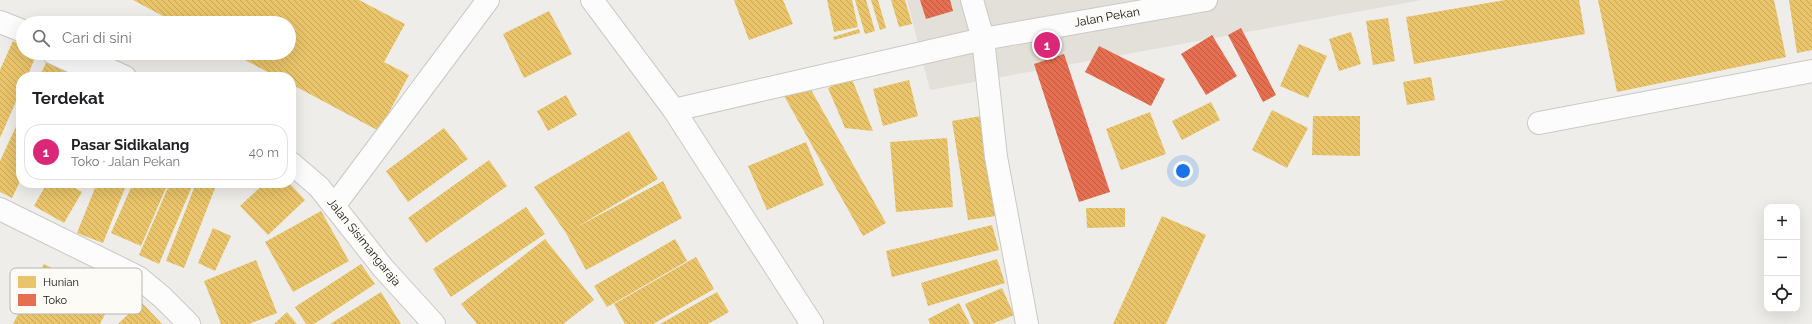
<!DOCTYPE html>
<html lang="id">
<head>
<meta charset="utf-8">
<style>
  body { margin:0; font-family:Raleway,sans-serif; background:#f2f2f2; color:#202124 }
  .controls { position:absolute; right:12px; bottom:12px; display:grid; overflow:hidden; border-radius:8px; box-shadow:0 4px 16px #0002 }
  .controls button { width:36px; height:36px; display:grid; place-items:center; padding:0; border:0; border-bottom:1px solid #e0e0e0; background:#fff; color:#202124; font:20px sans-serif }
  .you { position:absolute; left:1183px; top:171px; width:14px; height:14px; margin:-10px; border:3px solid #fff; border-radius:50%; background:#1a73e8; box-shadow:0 0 0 6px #1a73e833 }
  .badge { display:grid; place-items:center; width:26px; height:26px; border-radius:50%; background:#db2777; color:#fff; font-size:13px; font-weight:700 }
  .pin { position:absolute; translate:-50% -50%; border:2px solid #fff; box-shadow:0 1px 4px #0006 }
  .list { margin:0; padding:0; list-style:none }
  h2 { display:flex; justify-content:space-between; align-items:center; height:52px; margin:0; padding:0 16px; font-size:17px }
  h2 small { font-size:13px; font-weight:400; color:#757577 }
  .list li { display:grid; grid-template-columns:26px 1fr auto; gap:12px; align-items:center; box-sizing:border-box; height:56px; margin:0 8px 8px; padding:0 8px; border:1px solid #e0e0e0; border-radius:16px }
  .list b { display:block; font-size:15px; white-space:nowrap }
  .list p { margin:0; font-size:13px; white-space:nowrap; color:#757577 }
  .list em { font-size:13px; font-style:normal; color:#757577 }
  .icon { flex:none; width:22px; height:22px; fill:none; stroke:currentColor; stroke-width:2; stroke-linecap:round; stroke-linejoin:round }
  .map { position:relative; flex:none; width:1812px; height:324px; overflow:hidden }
  .search { position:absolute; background:#fff; box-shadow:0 4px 16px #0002; left:16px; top:16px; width:280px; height:44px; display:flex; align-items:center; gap:10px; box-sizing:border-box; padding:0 14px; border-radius:22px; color:#757577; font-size:15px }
  .panel { position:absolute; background:#fff; box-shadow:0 4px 16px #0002; left:16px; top:72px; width:280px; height:116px; border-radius:16px }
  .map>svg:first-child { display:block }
  .built { fill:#e2e0d8 }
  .homes { fill:url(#homes-back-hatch) }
  .shops { fill:url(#shops-back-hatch) }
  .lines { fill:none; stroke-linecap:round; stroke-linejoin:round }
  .street-casing { stroke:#cac9c6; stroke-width:24 }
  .highway-casing { stroke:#cac9c6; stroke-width:24 }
  .street { stroke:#fcfcfc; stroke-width:22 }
  .highway { stroke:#fcfcfc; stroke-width:22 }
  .labels { text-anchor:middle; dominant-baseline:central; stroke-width:4; stroke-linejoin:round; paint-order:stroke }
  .street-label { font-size:12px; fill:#131211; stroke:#fcfbf6 }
  .key { fill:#fcfbf6; stroke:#b6b5b1; stroke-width:1 }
  .key-label { font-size:11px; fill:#131211 }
</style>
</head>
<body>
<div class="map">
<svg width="1812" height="324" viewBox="0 0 1812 324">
  <defs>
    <pattern id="homes-back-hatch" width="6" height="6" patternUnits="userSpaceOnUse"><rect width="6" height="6" fill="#e9c46a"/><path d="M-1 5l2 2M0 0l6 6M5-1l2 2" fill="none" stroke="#c7a75b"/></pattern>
    <pattern id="shops-back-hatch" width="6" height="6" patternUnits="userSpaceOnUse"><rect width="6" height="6" fill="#e76f51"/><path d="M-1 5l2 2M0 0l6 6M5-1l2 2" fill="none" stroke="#ba5a42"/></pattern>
  </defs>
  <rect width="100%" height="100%" fill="#eeede9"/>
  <polygon class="built" points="907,0 1422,0 930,90"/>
  <g class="homes">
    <polygon points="133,0 359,0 405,24 384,62 409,75 379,131 291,84 291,77 277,77 232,53 289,53 289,23 176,23"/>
    <polygon points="734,0 783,0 793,24 749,40"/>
    <polygon points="827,0 852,0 858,27 834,32"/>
    <polygon points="855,0 866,0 875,31 865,34"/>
    <polygon points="871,0 878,0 886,28 880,30"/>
    <polygon points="891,0 905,0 912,24 899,27"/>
    <polygon points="1505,0 1579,0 1585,34 1414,64 1406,17"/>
    <polygon points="1598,0 1774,0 1786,57 1617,92"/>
    <polygon points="1789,0 1812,0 1812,50 1797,53"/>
    <polygon points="549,11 572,54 524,78 503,34"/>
    <polygon points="1388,18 1395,61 1373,65 1366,21"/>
    <polygon points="859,29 860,33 834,40 833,37"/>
    <polygon points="1351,32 1361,64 1339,71 1329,39"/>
    <polygon points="13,41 23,45 23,53 37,53 27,77 21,77 21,90 0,138 0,70"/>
    <polygon points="1299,44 1327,56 1308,98 1280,86"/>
    <polygon points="49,57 73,68 69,77 39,77"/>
    <polygon points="851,77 873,131 845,128 828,88"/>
    <polygon points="1431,77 1435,100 1407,105 1403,82"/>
    <polygon points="909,80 918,116 883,126 873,89"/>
    <polygon points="806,81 886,223 863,236 783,94"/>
    <polygon points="566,95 577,115 548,131 537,111"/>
    <polygon points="1211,102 1220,120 1182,140 1172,121"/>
    <polygon points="1272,110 1308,128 1287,168 1252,150"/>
    <polygon points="1150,112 1166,154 1121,170 1106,129"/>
    <polygon points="21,116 21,179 12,198 0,192 0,161"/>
    <polygon points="981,116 996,216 968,220 952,121"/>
    <polygon points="1313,116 1360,116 1360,156 1312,155"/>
    <polygon points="444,128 468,159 408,202 386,171"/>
    <polygon points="629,131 658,179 575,228 663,181 682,218 586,270 566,233 534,187"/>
    <polygon points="947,138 953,207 896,212 890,142"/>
    <polygon points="806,142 824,185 767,210 748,166"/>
    <polygon points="489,160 507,186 426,243 408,218"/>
    <polygon points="47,183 66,183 82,192 64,223 34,206"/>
    <polygon points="97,183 127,183 103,243 77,233"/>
    <polygon points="133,183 168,183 141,246 111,233"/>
    <polygon points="170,183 193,184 159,264 139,255"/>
    <polygon points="196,183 217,183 184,268 166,261"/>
    <polygon points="265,183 289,183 305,200 268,235 240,206"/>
    <polygon points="526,207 545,234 451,297 433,269"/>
    <polygon points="1086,208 1125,208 1125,227 1087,228"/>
    <polygon points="321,211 349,261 293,292 265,242"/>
    <polygon points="1162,216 1206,235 1166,324 1113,324"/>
    <polygon points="992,225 999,250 892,277 886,251"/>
    <polygon points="213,228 231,236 215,271 198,263"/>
    <polygon points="545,239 594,300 563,324 477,324 461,304"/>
    <polygon points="675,239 687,261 607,307 594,286"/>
    <polygon points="696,257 714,289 653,324 625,324 614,304"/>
    <polygon points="997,259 1005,283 928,306 921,283"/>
    <polygon points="256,260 277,313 249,324 221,324 204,281"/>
    <polygon points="44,264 113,298 100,324 13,324"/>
    <polygon points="361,264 375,284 314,324 306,324 295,307"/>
    <polygon points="1002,288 1014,315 992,324 974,324 965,304"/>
    <polygon points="381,292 401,324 330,324"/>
    <polygon points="717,292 729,312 708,324 660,324"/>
    <polygon points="141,302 162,324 118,324"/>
    <polygon points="959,303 970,324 930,324 928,319"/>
    <polygon points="287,312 297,324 274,324"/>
  </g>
  <g class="shops">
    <polygon points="920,0 950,0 953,11 926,19"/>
    <polygon points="1241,28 1276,95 1263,102 1228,35"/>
    <polygon points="1212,35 1237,76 1206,95 1181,54"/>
    <polygon points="1099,46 1165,79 1151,106 1085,72"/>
    <polygon points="1064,54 1110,192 1079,202 1034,64"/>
  </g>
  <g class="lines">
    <g class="street-casing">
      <g id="street">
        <polyline points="592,0 674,110 812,324"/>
        <polyline points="972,0 983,39 996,157 1027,324"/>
        <polyline points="674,110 983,39 1206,0"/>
        <polyline points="1539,123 1812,71"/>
        <polyline points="334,206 488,0"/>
        <polyline points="0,209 138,277 162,297 189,324"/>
      </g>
    </g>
    <g class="highway-casing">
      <g id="highway">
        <polyline points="0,22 23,31"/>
        <polyline points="53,53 86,68"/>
        <polyline points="73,53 125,77"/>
        <polyline points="291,163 319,187 383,268 434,324"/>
      </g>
    </g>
    <use href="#street" class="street"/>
    <use href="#highway" class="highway"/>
  </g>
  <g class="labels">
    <g class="street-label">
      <text transform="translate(1107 17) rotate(-10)">Jalan Pekan</text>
      <text transform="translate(364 242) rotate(51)">Jalan Sisimangaraja</text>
    </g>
  </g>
  <rect x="10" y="268" width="132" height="46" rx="6" class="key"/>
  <rect x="18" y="276" width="18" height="12" fill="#e9c46a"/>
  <rect x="18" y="294" width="18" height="12" fill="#e76f51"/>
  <g class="key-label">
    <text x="43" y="286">Hunian</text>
    <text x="43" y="304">Toko</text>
  </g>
</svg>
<div class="controls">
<button>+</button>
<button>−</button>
<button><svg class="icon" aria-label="locate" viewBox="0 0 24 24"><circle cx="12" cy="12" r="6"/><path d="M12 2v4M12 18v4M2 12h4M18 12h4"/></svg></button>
</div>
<div class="you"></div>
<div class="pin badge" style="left:1047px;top:45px">1</div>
<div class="search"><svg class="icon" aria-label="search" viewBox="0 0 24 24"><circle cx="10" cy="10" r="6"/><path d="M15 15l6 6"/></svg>Cari di sini</div>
<section class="panel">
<h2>Terdekat<small></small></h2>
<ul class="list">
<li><span class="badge">1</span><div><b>Pasar Sidikalang</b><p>Toko · Jalan Pekan</p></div><em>40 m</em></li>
</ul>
</section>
</div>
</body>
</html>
